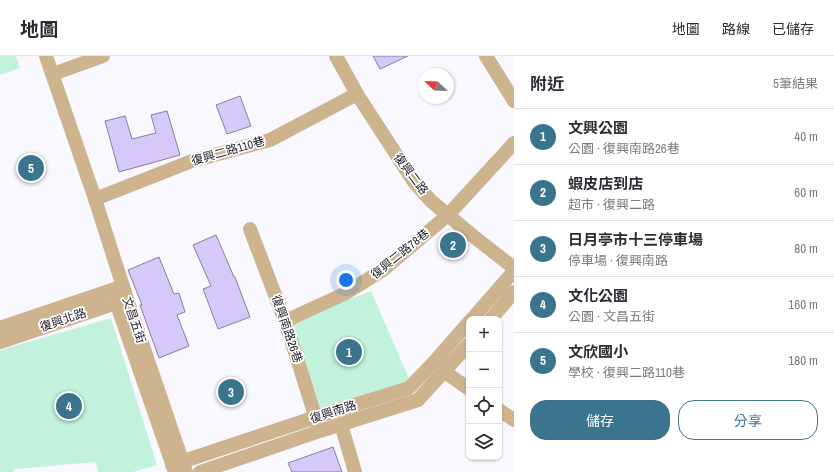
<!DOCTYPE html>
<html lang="zh-TW">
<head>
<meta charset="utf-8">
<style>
  body { margin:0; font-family:"Archivo Narrow","Noto Sans TC",sans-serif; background:#f2f2f3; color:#2b2b33 }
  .controls { position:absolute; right:12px; bottom:12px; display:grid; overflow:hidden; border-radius:8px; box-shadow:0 1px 3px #0004 }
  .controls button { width:36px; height:36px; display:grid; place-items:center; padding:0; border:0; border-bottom:1px solid #e1e1e2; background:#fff; color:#2b2b33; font:20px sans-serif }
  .compass { position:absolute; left:418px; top:12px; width:36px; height:36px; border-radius:50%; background:#fff; box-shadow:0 1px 3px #0004; rotate:293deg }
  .you { position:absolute; left:346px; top:224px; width:14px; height:14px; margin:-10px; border:3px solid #fff; border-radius:50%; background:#1a73e8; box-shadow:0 0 0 6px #1a73e833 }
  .badge { display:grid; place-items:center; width:26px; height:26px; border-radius:50%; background:#3a748d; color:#fff; font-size:13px; font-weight:700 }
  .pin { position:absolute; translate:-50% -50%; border:2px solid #fff; box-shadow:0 1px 4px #0006 }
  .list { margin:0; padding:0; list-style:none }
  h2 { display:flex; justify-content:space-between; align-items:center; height:52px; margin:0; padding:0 16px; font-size:17px }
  h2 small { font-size:13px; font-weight:400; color:#7c7c81 }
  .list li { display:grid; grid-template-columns:26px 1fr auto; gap:12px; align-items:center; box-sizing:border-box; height:56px; padding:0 16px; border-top:1px solid #e1e1e2 }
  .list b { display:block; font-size:15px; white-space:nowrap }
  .list p { margin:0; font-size:13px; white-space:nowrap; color:#7c7c81 }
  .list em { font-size:13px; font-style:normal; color:#7c7c81 }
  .actions { display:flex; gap:8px; padding:12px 16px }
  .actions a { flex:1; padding:9px 0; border:1px solid #3a748d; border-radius:16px; text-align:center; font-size:14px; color:#3a748d }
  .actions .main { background:#3a748d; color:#fff }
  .icon { flex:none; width:22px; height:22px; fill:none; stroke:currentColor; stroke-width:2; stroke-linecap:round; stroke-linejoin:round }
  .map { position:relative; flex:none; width:514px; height:416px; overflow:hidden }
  header { display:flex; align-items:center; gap:24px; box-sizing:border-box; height:56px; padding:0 20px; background:#fff; border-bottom:1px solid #e1e1e2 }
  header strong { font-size:19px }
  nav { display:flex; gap:22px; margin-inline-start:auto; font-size:14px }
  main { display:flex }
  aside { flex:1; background:#fff }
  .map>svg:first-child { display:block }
  .green { fill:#c2f2db }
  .building { fill:#d5c9fa; stroke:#867f9c }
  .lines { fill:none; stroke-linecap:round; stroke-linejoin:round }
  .minor { stroke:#cdb48f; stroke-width:14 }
  .labels { text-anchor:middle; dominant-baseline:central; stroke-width:3.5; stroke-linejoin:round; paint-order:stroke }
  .street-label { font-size:12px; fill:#201e29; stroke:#fff }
</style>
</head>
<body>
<header>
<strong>地圖</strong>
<nav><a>地圖</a><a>路線</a><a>已儲存</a></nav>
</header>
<main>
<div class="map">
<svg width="514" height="416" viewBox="0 0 514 416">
  <rect width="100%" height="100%" fill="#faf8ff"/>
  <g class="green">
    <polygon points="0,0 16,0 20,12 0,19"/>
    <polygon points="371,235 410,325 318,354 291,266"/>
    <polygon points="111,262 157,409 133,416 98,416 96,406 14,413 14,416 0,416 0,294"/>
  </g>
  <g class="building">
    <polygon points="373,0 408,0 380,13"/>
    <polygon points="240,40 251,70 227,78 216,49"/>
    <polygon points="167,55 180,99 119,116 105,65 125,60 132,83 156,77 151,59"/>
    <polygon points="216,179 234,221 235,221 250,261 218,273 203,233 211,230 193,189"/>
    <polygon points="159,201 174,238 179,237 185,256 177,259 189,290 159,302 140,249 142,249 128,214"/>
    <polygon points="333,391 342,416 292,416 288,407"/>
  </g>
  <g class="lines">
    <g class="minor">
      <polyline points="46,0 95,143 127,243 186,416"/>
      <polyline points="336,0 357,38 414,126 431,145 473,180 514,212"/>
      <polyline points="486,0 514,45"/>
      <polyline points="53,18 103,0"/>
      <polyline points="95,143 192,105 270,84 357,38"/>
      <polyline points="250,173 285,265 318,369"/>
      <polyline points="123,230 116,246 175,416"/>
      <polyline points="472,263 514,215"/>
      <polyline points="491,263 514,236"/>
      <polyline points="285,265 344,238 383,214 448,159 514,87"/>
      <polyline points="0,272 123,230"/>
      <polyline points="0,286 125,244"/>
      <polyline points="445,316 469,333"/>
      <polyline points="499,354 514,364"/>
      <polyline points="341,368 355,416"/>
      <polyline points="172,409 316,361 409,332 435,305 469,266"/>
      <polyline points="200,416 320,375 418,344 469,288"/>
    </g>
  </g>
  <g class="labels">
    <g class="street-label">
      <text transform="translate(228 95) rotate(-16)">復興二路110巷</text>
      <text transform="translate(411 118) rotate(53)">復興二路</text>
      <text transform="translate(400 198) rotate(-39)">復興二路78巷</text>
      <text transform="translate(63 264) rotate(-19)">復興北路</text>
      <text transform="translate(134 264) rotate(71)">文昌五街</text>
      <text transform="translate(287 273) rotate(71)">復興南路26巷</text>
      <text transform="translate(333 356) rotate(-18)">復興南路</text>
    </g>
  </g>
</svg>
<div class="controls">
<button>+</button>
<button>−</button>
<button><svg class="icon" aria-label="locate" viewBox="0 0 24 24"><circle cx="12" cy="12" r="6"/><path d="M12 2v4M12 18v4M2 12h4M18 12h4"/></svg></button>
<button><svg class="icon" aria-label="layers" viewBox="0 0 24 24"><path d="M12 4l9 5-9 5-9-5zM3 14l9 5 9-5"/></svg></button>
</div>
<svg class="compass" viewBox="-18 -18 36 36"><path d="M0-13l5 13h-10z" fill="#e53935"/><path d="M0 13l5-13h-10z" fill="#7c7c81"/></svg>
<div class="you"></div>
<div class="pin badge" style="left:349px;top:296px">1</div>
<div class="pin badge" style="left:453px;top:189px">2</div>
<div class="pin badge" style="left:231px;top:336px">3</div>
<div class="pin badge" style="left:69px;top:350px">4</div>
<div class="pin badge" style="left:31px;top:112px">5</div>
</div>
<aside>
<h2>附近<small>5筆結果</small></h2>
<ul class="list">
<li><span class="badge">1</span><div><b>文興公園</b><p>公園 · 復興南路26巷</p></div><em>40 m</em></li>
<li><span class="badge">2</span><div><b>蝦皮店到店</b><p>超市 · 復興二路</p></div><em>60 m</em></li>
<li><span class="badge">3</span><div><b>日月亭市十三停車場</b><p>停車場 · 復興南路</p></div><em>80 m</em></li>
<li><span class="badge">4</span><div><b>文化公園</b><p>公園 · 文昌五街</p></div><em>160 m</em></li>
<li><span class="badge">5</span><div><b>文欣國小</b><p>學校 · 復興二路110巷</p></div><em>180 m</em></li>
</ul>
<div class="actions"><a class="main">儲存</a><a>分享</a></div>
</aside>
</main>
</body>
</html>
